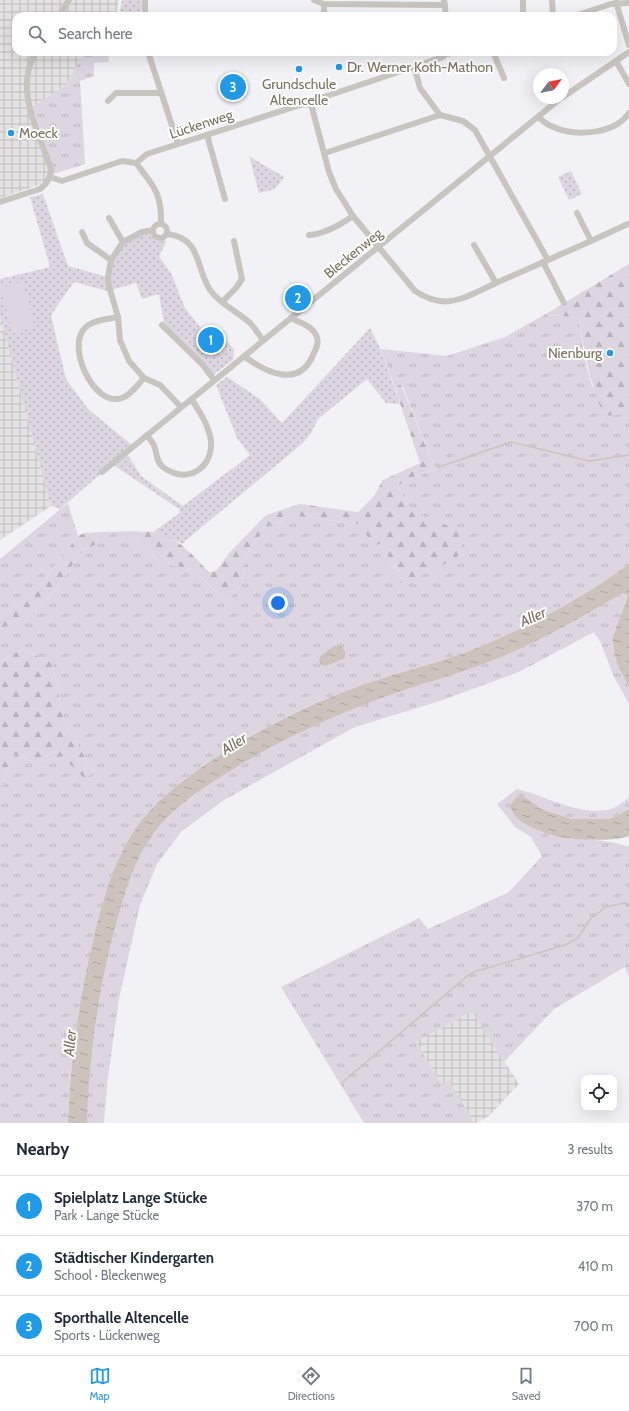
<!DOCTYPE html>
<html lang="en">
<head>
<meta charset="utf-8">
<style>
  body { margin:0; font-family:Cabin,sans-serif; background:#f2f2f3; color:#1f2937 }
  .controls { position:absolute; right:12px; bottom:12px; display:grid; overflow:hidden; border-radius:8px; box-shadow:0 4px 16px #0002 }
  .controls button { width:36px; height:36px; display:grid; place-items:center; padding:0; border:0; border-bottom:1px solid #e0e1e3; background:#fff; color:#1f2937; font:20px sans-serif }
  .compass { position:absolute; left:533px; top:68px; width:36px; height:36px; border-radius:50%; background:#fff; box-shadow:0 4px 16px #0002; rotate:58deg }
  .you { position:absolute; left:278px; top:603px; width:14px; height:14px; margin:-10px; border:3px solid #fff; border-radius:50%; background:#1a73e8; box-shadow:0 0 0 6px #1a73e833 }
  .badge { display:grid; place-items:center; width:26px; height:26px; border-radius:50%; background:#209ae7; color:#fff; font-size:13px; font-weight:700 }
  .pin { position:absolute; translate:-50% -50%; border:2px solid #fff; box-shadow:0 1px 4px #0006 }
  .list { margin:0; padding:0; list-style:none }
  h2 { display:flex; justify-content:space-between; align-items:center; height:52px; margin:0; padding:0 16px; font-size:17px }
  h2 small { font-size:13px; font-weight:400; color:#747a83 }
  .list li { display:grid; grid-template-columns:26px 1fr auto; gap:12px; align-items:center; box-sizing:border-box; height:60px; padding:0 16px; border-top:1px solid #e0e1e3 }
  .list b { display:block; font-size:15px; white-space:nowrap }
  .list p { margin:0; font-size:13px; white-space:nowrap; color:#747a83 }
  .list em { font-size:13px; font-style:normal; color:#747a83 }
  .icon { flex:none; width:22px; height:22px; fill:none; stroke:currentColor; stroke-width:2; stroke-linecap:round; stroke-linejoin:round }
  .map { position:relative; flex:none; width:629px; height:1123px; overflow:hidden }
  .search { position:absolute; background:#fff; box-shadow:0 4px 16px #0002; left:12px; right:12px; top:12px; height:44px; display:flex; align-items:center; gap:10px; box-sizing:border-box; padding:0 14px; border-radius:12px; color:#747a83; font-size:15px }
  .sheet { height:232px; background:#fff }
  nav { display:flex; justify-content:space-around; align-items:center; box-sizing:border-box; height:56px; border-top:1px solid #e0e1e3; background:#fff; font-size:11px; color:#747a83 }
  nav a { display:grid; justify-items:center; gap:2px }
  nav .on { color:#209ae7 }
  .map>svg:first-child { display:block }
  .industrial { fill:url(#industrial-grid) }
  .grass { fill:url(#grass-tufts) }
  .forest { fill:url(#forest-firs) }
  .park { fill:url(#park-dots) }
  .garden { fill:#ddd6e0 }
  .water { fill:url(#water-ripples) }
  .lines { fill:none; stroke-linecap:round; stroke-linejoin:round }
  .stream { stroke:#ccc3bd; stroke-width:1.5 }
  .street { stroke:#c8c5c1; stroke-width:6 }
  .poi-dot { fill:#209ae7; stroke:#fff; stroke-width:1.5 }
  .labels { text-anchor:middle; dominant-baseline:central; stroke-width:4; stroke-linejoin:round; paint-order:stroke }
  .poi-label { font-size:14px; fill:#7e7260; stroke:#fff; text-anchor:start }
  .street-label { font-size:14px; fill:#7e7260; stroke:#fff }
  .water-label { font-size:15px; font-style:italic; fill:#816e5f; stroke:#fff }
</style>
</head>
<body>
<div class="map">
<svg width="629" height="1123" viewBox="0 0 629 1123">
  <defs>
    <pattern id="industrial-grid" width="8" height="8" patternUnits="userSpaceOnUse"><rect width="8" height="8" fill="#e4e2e3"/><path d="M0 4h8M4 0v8" fill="none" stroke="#bebcbb"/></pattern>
    <pattern id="grass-tufts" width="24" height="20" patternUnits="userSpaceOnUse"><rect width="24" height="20" fill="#ddd6e0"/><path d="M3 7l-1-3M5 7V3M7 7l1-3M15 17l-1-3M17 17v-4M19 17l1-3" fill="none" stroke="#b8b2b9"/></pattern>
    <pattern id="forest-firs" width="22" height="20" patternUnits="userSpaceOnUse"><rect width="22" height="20" fill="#ddd6e0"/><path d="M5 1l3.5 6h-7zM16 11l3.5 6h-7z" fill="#b8b2b9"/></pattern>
    <pattern id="park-dots" width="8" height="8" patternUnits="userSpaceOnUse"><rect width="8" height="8" fill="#ddd6e0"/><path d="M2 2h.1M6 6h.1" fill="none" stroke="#b8b2b9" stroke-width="1.8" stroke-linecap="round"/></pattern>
    <pattern id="water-ripples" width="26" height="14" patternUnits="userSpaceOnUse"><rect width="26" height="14" fill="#ccc3bd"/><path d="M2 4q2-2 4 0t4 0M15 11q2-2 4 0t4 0" fill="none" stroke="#aba39d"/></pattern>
  </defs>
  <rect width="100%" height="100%" fill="#f2f2f6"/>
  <g class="industrial">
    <polygon points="0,0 119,0 117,12 114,16 16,16 16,52 84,52 66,85 32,107 53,174 39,185 0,198"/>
    <polygon points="0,316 51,506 0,540"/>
    <polygon points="472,1011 519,1084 489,1116 477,1123 474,1123 449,1081 442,1086 416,1042"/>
  </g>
  <g class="grass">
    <polygon points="84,52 108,52 109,62 94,63 94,76 80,81 85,164 53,174 32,107 66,85"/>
    <path d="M544 315 579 317 584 356 592 386 626 414 629 412V564C584 597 535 623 484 645 446 661 406 670 368 683 299 706 173 770 134 831 111 866 101 906 92 945 78 1004 70 1063 68 1123H0V795L13 754 36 763 62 756 85 778 93 772 64 720 52 662 20 650 0 663V629L36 609 50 596 84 549 103 542 99 532 141 531 133 536 161 563 192 569 227 602 242 584 249 548 267 526 296 516 359 524 375 546 380 543 388 557V569L394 565 399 573 401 583 431 518 414 515 397 486 420 473 436 470 402 385H394L381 349 447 356 505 337Z"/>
    <polygon points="68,503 78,536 39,587 0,617 0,559"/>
    <path d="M623 593 628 594 612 639 617 664 629 687V704L613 675 601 643 594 632 519 672 440 701 355 727 224 800 181 832 157 864 140 905 119 999 108 1077 104 1123H87C88 1099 88 1075 91 1052 96 1009 105 966 116 925 124 896 132 868 147 843 165 815 193 795 221 777 271 744 326 718 382 698 419 684 457 675 494 660 539 642 582 618 623 593Z"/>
    <path d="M517 789C546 796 577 815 607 810 614 809 623 802 629 798V809L609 819H572L541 809 525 797 511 805C526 846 595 833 629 847V977L625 967 554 1009 504 1062 472 1011 416 1042 442 1085 449 1080 474 1123H364L281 987 419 918 428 929 509 892 542 856 531 837 515 827 497 804Z"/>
  </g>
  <g class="forest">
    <path d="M629 264V412L626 414 604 416C590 382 584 354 579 317L544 315Z"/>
    <path d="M394 385H401L436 470 420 473 397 486 414 515 431 518 465 534 458 556 435 570 401 583 396 577 399 572 394 565 388 569 385 563 388 557 380 543 375 547 359 524 296 516 267 526 249 548 242 584 227 602 192 569 161 563 132 535C164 521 189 551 209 572L216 571 230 552 266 515 300 504 358 512 374 496 383 480 420 463Z"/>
    <polygon points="99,532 104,542 84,549 50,596 36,609 0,629 0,617 39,587 78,536 84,533"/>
    <polygon points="20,650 52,662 64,720 93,772 85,779 62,756 36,763 13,754 0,795 0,663"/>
  </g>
  <g class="park">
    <polygon points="122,0 142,0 141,16 119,16"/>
    <polygon points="249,156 284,177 275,189 259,193"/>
    <polygon points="571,171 582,194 569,200 558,177"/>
    <polygon points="43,194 68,266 108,277 118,247 142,233 150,233 157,239 165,238 166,243 159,256 172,275 185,308 201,328 223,337 234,349 233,360 213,375 164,323 159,294 142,299 136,283 107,291 74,282 51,315 66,379 88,409 133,446 126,452 141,476 183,506 250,455 237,438 216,385 227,377 260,399 282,423 370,328 381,350 400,404 386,403 367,379 318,419 311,433 303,443 185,541 183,544 154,531 180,513 179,509 112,464 60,509 51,506 0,316 0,279 50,267 30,197"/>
  </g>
  <polygon class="garden" points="23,281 35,327 13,334 0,287"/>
  <g class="water">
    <path d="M629 564V687L617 664 612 639 628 595 623 593C581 618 539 642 494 660 457 675 419 684 382 698 327 718 271 744 221 777 197 792 172 809 154 833 134 860 125 893 116 925 98 990 89 1056 87 1123H68C70 1063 78 1004 92 945 101 906 111 866 134 831 173 770 299 706 368 683 406 670 446 661 484 645 535 623 584 597 629 564Z"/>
    <polygon points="340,645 345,651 345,658 326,666 321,665 319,661 320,656 334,646"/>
    <path d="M525 797 541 809 572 819H609L629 809V836C616 842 567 840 552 835 540 832 525 825 516 817 513 814 512 809 510 806L516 798Z"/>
  </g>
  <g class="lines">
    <g class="stream">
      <polyline points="439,467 511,442 589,461 629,455"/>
      <polyline points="343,1082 466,977 474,972 565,945 578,938 590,919 606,907 624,903 629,905"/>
    </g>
    <g class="street">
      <polyline points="145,0 145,16"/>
      <polyline points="314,0 324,4 445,5"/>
      <polyline points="444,0 446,16"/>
      <polyline points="523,0 523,16"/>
      <polyline points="552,0 553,16"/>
      <polyline points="616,2 629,45"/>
      <polyline points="59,16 69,0"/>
      <polyline points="324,16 324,4"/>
      <polyline points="574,16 611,4 629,3"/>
      <polyline points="148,52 178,144"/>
      <polyline points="493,52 504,78"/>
      <polyline points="616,61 629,84"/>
      <polyline points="414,66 420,88 440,115"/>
      <polyline points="563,97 629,52"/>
      <polyline points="108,101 116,93 161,93"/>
      <path d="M311 104 329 172 336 189 353 216 415 291C447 312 465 297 496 283"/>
      <path d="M538 117C542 120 546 124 551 126 574 137 614 135 629 113"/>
      <polyline points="207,135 225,199"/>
      <polyline points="325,153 440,115 463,121 475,130 548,260"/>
      <path d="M136 163C154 186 162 194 161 224"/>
      <polyline points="50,177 62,181 122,161 136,163 147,154 300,105 311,104 321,98 443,57 446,54 460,52"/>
      <path d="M0 202 40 189C48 183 50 178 51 169 39 133 13 88 36 52"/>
      <polyline points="109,218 123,242 142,232 153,230"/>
      <circle cx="160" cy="231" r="7"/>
      <polyline points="82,232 87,243 111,260 108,277 109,286 118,317 120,340 129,361 144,378 160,385 181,407"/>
      <path d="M167 234C202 238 195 267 210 290 221 305 237 311 250 323 255 328 259 335 263 340"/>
      <path d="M309 235C325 234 340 225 353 216"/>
      <polyline points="591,241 628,224"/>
      <polyline points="474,245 496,283 591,241 577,213"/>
      <polyline points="111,260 123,242"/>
      <polyline points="543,262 564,303"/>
      <polyline points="222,302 236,288 242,279 234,241"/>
      <path d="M118 317C108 319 93 320 86 327 65 344 93 408 122 398 131 395 138 384 144 378"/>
      <polyline points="162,325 203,365 214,380"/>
      <path d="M244 356C265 372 299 389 313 355 316 349 320 342 316 335 312 326 299 322 291 318"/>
      <path d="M147 435C149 438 152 442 154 445 157 453 156 462 163 467 186 485 213 469 211 441 209 426 200 412 192 400"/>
      <polyline points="102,472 561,98"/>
    </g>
  </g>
  <g class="poi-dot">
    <circle cx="339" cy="67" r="4"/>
    <circle cx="299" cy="69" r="4"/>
    <circle cx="11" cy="133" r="4"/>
    <circle cx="610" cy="353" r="4"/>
  </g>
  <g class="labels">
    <g class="poi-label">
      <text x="347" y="67">Dr. Werner Koth-Mathon</text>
      <text x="299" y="84" text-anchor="middle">Grundschule<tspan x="299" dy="16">Altencelle</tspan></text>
      <text x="19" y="133">Moeck</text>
      <text x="602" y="353" text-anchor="end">Nienburg</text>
    </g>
    <g class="street-label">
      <text transform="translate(201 124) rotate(-18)">Lückenweg</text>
      <text transform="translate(353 253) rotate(-39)">Bleckenweg</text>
    </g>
    <g class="water-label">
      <text transform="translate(533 617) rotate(-24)">Aller</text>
      <text transform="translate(234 744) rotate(-32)">Aller</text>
      <text transform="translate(70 1043) rotate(-85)">Aller</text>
    </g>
  </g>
</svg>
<div class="controls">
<button><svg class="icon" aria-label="locate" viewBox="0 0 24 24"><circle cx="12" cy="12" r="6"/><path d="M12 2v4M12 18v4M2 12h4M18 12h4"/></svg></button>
</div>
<svg class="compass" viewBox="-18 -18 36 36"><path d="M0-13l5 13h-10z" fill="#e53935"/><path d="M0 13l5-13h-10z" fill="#747a83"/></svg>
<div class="you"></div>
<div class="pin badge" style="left:211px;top:340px">1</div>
<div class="pin badge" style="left:298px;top:298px">2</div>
<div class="pin badge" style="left:233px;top:87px">3</div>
<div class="search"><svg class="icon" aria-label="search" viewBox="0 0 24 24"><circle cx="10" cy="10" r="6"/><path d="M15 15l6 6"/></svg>Search here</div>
</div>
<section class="sheet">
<h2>Nearby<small>3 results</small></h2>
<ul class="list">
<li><span class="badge">1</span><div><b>Spielplatz Lange Stücke</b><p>Park · Lange Stücke</p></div><em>370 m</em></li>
<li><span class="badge">2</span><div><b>Städtischer Kindergarten</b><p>School · Bleckenweg</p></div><em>410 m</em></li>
<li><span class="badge">3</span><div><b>Sporthalle Altencelle</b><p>Sports · Lückenweg</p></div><em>700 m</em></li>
</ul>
</section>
<nav>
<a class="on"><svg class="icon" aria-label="map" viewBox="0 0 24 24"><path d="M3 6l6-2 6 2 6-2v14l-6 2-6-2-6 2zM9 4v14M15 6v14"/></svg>Map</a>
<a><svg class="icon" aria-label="directions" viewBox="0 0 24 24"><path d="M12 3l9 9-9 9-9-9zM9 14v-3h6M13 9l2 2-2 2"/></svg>Directions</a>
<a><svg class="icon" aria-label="saved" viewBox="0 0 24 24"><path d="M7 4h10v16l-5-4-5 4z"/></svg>Saved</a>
</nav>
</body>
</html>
